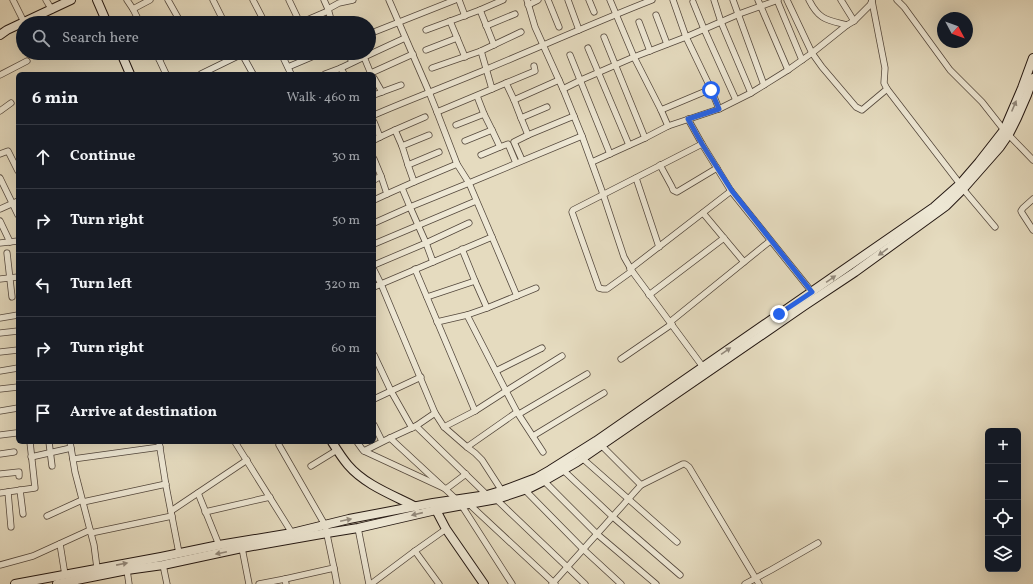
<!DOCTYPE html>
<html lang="en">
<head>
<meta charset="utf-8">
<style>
  body { margin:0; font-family:Vollkorn,serif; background:#20242c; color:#f1f3f6 }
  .controls { position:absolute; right:12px; bottom:12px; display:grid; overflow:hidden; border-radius:6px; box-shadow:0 4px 16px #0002 }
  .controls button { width:36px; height:36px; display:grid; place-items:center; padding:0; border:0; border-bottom:1px solid #363941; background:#171b24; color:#f1f3f6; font:20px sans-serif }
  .compass { position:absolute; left:937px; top:12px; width:36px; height:36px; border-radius:50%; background:#171b24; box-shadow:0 4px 16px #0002; rotate:131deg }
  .stop { position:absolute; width:12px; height:12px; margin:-9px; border:3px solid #2563eb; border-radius:50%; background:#fff }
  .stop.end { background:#2563eb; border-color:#fff; box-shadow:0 1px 4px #0008 }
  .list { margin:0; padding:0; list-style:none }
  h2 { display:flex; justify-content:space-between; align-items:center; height:52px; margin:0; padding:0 16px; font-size:17px }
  h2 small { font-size:13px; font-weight:400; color:#9ea1a6 }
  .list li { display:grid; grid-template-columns:26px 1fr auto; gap:12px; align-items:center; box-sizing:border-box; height:64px; padding:0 16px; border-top:1px solid #363941 }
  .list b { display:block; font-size:15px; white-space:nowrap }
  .list em { font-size:13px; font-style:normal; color:#9ea1a6 }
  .icon { flex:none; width:22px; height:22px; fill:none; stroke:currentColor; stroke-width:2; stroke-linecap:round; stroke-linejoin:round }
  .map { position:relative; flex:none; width:1033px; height:584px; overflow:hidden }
  .search { position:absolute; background:#171b24; box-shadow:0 4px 16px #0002; left:16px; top:16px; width:360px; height:44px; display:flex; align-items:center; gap:10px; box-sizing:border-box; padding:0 14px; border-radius:22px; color:#9ea1a6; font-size:15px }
  .panel { position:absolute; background:#171b24; box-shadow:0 4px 16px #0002; left:16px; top:72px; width:360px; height:372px; border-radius:6px }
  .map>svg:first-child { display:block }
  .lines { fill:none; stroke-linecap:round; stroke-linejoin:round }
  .street-casing { stroke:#54483d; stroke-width:7 }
  .secondary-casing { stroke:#231712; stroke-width:10 }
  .street { stroke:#eee8d5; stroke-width:5.5 }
  .secondary { stroke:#eee8d5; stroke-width:8 }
  .oneway { fill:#938a7d }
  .route { stroke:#2563eb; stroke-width:5 }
</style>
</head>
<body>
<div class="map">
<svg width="1033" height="584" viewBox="0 0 1033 584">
  <rect width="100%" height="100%" fill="#e5dbbf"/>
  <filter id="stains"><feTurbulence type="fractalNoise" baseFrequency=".005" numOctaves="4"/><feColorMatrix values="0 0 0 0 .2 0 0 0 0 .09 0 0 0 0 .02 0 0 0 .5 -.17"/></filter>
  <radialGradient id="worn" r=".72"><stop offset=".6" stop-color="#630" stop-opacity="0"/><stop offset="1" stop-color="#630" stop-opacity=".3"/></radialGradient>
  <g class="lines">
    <g class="street-casing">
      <g id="street">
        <polyline points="13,0 24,22"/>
        <polyline points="46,0 52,10"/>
        <polyline points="127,0 133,9 150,0"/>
        <polyline points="168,0 181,23"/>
        <polyline points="213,0 224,22 223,23"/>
        <polyline points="253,0 265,23"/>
        <polyline points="289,0 300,23"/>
        <polyline points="324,0 328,9"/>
        <polyline points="389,0 429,92 437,112 492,89"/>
        <polyline points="459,0 465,16"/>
        <polyline points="527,0 535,27 563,89 582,136 603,194 624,257 632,271 703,367"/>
        <polyline points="548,0 559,27"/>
        <polyline points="568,0 579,30"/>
        <polyline points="589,0 594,12"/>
        <polyline points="610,0 634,57 661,110 711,89 686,37 673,0"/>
        <polyline points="714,0 721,22 751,93"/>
        <polyline points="733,0 764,85"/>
        <polyline points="758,0 788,70"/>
        <polyline points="777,0 802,60"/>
        <polyline points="787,0 812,53 822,67 856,107 862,110 887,89 884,83 885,68 872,1"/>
        <path d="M809 0C819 20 827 20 847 25"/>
        <polyline points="841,0 854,21"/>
        <polyline points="897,0 904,7 950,70 982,102 1004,130 1033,160"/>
        <polyline points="693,2 704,29 736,100"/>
        <polyline points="528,5 538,0"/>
        <polyline points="133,9 140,23"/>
        <polyline points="480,10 494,45"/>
        <polyline points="656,15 667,44"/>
        <polyline points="450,21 465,57"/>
        <polyline points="639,22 650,51"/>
        <polyline points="300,23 328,11"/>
        <polyline points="332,23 328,9 339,3 353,0"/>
        <polyline points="486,26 515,14"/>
        <polyline points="426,30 480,10 503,0"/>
        <polyline points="369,34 455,0"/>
        <polyline points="604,37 645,138"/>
        <polyline points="588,48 629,145"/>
        <polyline points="426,50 457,38"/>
        <polyline points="481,51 492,89 506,83"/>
        <polyline points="156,53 159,59 170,53"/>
        <polyline points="281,53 291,74"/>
        <polyline points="348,53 352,62"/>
        <polyline points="570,55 610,154"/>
        <polyline points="364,57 405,38"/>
        <polyline points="159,59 166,74"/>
        <polyline points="288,67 321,53"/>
        <polyline points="432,68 481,51 521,32"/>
        <polyline points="371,73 413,54"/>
        <polyline points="201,74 242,54 253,74"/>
        <polyline points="325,74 341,68"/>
        <polyline points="344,74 341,68 364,57 371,74"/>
        <polyline points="0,75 27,61"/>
        <polyline points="374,78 382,92 374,95"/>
        <polyline points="563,89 581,80 634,57 686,37 739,14 778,0"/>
        <polyline points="711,89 719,109"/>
        <polyline points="887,89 960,184"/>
        <polyline points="382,92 401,85"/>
        <polyline points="514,100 506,83 535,71 534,66"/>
        <polyline points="547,107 521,118 528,135 574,116"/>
        <polyline points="661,110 668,126"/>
        <polyline points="0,111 11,103"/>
        <path d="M374 115C411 99 449 85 487 69 542 46 596 22 652 0"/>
        <polyline points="521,118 514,100 559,80"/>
        <polyline points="688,119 702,144 731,191 812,292"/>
        <polyline points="374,122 380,137 395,130"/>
        <polyline points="456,125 484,114 477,96"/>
        <polyline points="374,140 380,137"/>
        <polyline points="465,141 492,130 484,114"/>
        <polyline points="402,146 395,130 425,117"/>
        <polyline points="500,147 508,144 516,163"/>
        <polyline points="0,154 8,151 18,171"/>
        <polyline points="481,155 500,147 492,130"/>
        <polyline points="522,160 514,142 528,135"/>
        <polyline points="592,162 645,138 668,126 719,109 751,93 788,70 812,53 847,25 854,21 870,5 872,1"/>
        <polyline points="408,165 402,146 429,135"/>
        <polyline points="660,165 672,187 673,190 677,192 717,168"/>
        <polyline points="0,178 18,215"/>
        <polyline points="636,178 659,247"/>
        <polyline points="374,180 381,176 374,159"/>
        <polyline points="414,182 408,165 439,152"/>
        <polyline points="963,189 995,227"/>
        <polyline points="387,194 414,182 457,164"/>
        <polyline points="1033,199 1023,208 1021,211 1022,213 1033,230"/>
        <polyline points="374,200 387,194 381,176"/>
        <polyline points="0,209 18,201"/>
        <polyline points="703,213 744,262"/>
        <polyline points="0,221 10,242"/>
        <polyline points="374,223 410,207 402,188"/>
        <polyline points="469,223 426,243 433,262 492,237 469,183 582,136"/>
        <polyline points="492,237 517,296"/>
        <polyline points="0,243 18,241"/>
        <polyline points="374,244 476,201"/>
        <polyline points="462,249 475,281 487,308 467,315"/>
        <polyline points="7,253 12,297"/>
        <polyline points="374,265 426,243 410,207 469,183 457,164 437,112"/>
        <polyline points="415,269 475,411"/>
        <polyline points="630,269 731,191"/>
        <polyline points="374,270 381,284 435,413"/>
        <polyline points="632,271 607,289 603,289 599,288 572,212 573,210 702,144"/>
        <polyline points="0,279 18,277"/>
        <polyline points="374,287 433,262"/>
        <polyline points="649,295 724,238"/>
        <polyline points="427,297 475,281"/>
        <polyline points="487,308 536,288"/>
        <polyline points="0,318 18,315"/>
        <polyline points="437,322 467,315 506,391 475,411 444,427"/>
        <polyline points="670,322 770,241"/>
        <polyline points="0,333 18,331"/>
        <polyline points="0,352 18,350"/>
        <polyline points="374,355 391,391 412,428"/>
        <polyline points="621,359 672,324"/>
        <polyline points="0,371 18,368"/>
        <polyline points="496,371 542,348"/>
        <polyline points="0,389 18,387"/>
        <polyline points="374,399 421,377"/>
        <polyline points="0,411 18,408"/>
        <polyline points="517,412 543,452"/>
        <polyline points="519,414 587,374"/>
        <polyline points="374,425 382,441"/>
        <polyline points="416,426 487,495"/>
        <polyline points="0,435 16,433"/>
        <polyline points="533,436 604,393"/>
        <polyline points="390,438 457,500"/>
        <polyline points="49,442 52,466"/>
        <polyline points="70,442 75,472 94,545 97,568"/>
        <polyline points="159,442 166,486 179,553"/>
        <polyline points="235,442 292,533"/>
        <polyline points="357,442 362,449 364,451 390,438 416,426 435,413 444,427 467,447 475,453 482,460 502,491"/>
        <polyline points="279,445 325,525 334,568 285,579 286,584"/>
        <polyline points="601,445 641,485"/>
        <polyline points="467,447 517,412 506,391 562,356"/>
        <polyline points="364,451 446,489 466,474"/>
        <polyline points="0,454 14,452"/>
        <polyline points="31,457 71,448"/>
        <polyline points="582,458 677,542"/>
        <polyline points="73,459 160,447"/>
        <polyline points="311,466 337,450"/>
        <polyline points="563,470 613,517 680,575"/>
        <polyline points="0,474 19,472 19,476"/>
        <polyline points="544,481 597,534 656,584"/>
        <polyline points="20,490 23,514"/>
        <polyline points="525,490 583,549 621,584"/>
        <polyline points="8,492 11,527"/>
        <polyline points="0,493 35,488 30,442"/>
        <polyline points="198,493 219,545"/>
        <polyline points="496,499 585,584"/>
        <polyline points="83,502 166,484"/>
        <polyline points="469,504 555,584"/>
        <polyline points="462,506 512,584"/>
        <polyline points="171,511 247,460"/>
        <polyline points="205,512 270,497"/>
        <polyline points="47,516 82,500"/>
        <polyline points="358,528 369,584"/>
        <polyline points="91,533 172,516"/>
        <polyline points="60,544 65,575"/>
        <polyline points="242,548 249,584"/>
        <polyline points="415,551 439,584"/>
        <polyline points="0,565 33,556 90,530"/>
        <polyline points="163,565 167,584"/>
        <polyline points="334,568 337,584"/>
        <polyline points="127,570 129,584"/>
        <polyline points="259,584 285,579"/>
        <polyline points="371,584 415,551 446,529"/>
        <polyline points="552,584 641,485 683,464 685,464 689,467 759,584"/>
        <polyline points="745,584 771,570 818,543"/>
      </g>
    </g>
    <g class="secondary-casing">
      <g id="secondary">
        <polyline points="97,0 107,23"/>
        <polyline points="0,35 7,30 71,0"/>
        <polyline points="121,53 130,74"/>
        <path d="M332 442C337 450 342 458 348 465 365 485 393 495 416 507"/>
        <polyline points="436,510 446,529 484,584"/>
        <polyline points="15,584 161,557 219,545 292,533 349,519 433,503 487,495 504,490 536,478 550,470 596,441 934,207 960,184 979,162 1004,130 1022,88 1033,58"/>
        <polyline points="57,584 127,570 163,565 242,548 327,533 358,528 436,510 497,499 530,488 544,481 577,462 804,306 855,272 946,206 963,189 1000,147 1009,134 1017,118 1027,95 1033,78"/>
      </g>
    </g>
    <use href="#street" class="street"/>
    <use href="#secondary" class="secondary"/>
  </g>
  <defs><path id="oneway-solid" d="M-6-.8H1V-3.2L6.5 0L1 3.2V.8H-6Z"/></defs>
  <g class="oneway">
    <use href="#oneway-solid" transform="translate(1014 106) rotate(-67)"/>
    <use href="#oneway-solid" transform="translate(883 252) rotate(144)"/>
    <use href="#oneway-solid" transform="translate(831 279) rotate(-35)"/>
    <use href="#oneway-solid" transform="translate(726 351) rotate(-35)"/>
    <use href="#oneway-solid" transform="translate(417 514) rotate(167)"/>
    <use href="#oneway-solid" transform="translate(346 520) rotate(-12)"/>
    <use href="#oneway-solid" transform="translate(221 553) rotate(168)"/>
    <use href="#oneway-solid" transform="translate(122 564) rotate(-11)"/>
  </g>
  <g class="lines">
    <polyline class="route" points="711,90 719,109 688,119 702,144 732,191 812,292 779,314"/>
  </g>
  <rect width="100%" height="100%" filter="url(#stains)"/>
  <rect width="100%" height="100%" fill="url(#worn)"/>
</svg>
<div class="controls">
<button>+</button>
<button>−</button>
<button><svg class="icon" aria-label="locate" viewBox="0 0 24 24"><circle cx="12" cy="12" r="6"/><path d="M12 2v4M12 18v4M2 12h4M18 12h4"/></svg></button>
<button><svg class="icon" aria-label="layers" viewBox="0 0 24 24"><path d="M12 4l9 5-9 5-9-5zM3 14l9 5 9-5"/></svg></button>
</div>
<svg class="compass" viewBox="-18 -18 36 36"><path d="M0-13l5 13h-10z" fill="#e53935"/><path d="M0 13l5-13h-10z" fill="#9ea1a6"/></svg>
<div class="stop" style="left:711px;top:90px"></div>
<div class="stop end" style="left:779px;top:314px"></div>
<div class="search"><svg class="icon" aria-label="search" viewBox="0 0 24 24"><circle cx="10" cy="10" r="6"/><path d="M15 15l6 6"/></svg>Search here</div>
<section class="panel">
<h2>6 min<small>Walk · 460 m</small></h2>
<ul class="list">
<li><svg class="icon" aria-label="ahead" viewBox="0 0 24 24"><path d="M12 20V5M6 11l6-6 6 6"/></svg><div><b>Continue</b></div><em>30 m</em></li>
<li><svg class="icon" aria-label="right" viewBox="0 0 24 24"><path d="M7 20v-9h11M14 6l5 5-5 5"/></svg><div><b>Turn right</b></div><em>50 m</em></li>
<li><svg class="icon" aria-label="left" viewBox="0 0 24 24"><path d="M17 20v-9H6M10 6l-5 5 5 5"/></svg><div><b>Turn left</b></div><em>320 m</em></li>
<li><svg class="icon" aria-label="right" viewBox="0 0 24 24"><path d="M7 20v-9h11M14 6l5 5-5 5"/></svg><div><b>Turn right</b></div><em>60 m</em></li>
<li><svg class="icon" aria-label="arrive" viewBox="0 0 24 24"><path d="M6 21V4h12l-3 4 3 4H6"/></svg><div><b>Arrive at destination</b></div></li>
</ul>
</section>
</div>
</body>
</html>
